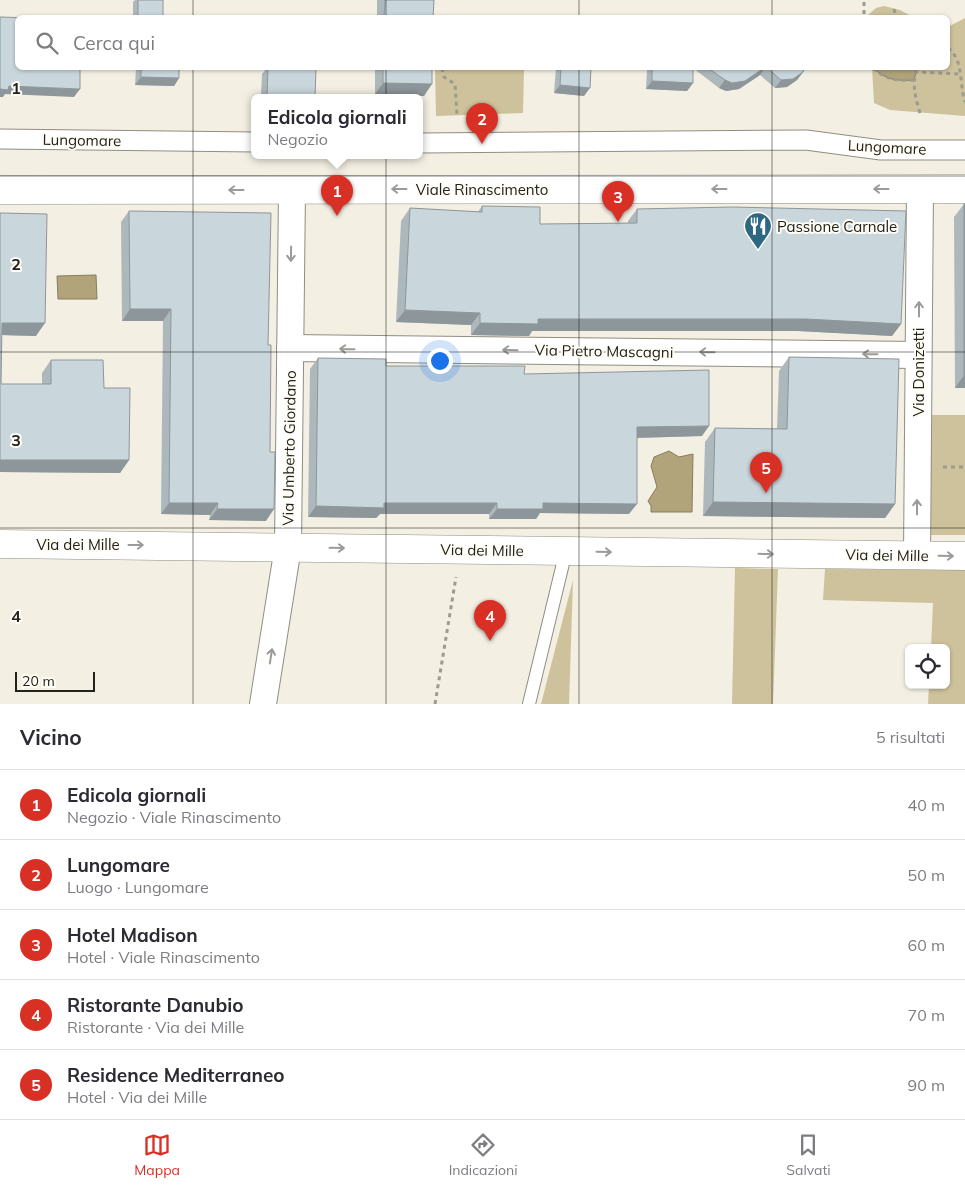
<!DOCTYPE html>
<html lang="it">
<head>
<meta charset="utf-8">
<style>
  body { margin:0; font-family:Mulish,sans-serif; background:#f2f2f3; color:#2b2b33 }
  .controls { position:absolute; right:15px; bottom:15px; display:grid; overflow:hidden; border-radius:8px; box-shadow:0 1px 4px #0004 }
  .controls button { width:45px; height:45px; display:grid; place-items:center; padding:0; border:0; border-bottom:1px solid #e1e1e2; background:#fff; color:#2b2b33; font:25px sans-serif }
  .scale { position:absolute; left:15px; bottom:12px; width:80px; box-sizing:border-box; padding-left:5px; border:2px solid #22211c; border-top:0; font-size:14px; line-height:18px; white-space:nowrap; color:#22211c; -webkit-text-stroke:4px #fffdf5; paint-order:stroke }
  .you { position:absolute; left:439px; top:360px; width:18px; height:18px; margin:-12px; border:4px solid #fff; border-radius:50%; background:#1a73e8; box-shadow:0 0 0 8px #1a73e833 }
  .badge { display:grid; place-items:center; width:32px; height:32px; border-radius:50%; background:#d93025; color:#fff; font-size:16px; font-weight:700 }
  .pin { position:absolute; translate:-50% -41px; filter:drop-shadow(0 1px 2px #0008) }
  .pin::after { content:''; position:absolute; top:26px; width:18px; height:15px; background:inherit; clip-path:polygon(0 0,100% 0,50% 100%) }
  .popup { position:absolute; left:251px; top:94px; width:172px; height:65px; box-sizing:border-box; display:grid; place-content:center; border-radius:8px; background:#fff; filter:drop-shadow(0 1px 4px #0005); font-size:16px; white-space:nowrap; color:#7c7c81 }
  .popup b { font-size:19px; color:#2b2b33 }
  .popup::after { content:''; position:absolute; left:50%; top:100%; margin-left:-10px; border:10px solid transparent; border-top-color:#fff }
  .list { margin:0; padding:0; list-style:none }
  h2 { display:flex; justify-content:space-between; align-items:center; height:65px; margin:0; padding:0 20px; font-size:21px }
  h2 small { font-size:16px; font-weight:400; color:#7c7c81 }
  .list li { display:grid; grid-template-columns:32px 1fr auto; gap:15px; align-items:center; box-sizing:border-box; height:70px; padding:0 20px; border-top:1px solid #e1e1e2 }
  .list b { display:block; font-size:19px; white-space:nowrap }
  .list p { margin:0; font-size:16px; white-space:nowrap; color:#7c7c81 }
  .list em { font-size:16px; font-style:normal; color:#7c7c81 }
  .icon { flex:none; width:28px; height:28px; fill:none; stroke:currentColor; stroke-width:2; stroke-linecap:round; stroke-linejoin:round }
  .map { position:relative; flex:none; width:965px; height:704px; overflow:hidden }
  .search { position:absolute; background:#fff; box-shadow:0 1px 4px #0004; left:15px; right:15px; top:15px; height:55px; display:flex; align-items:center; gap:12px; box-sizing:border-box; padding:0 18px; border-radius:8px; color:#7c7c81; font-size:19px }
  .sheet { height:415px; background:#fff }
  nav { display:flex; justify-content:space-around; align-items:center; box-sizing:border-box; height:70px; border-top:1px solid #e1e1e2; background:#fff; font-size:14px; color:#7c7c81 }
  nav a { display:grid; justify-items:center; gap:2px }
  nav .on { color:#d93025 }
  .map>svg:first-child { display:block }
  .green { fill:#cdc29b }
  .water { fill:#b1a47a; stroke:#867d5e }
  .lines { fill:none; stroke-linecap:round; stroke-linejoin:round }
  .service-casing { stroke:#908d82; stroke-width:14 }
  .pedestrian-casing { stroke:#908d82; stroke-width:21 }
  .minor-casing { stroke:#908d82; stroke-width:28 }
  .tertiary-casing { stroke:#908d82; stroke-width:29 }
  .path { stroke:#9d9a91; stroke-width:3; stroke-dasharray:4 4; stroke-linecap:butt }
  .service { stroke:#fff; stroke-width:12 }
  .pedestrian { stroke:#fff; stroke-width:19 }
  .minor { stroke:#fff; stroke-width:26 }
  .tertiary { stroke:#fff; stroke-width:28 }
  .wall { fill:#adb8bd }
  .shaded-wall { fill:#8d969a }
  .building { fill:#c9d6dc; stroke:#8d969a }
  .oneway { stroke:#9c9b99 }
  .grid { fill:none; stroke:#22211c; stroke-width:1; stroke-opacity:0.55 }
  .labels { text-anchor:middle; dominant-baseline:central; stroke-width:4; stroke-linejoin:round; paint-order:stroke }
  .street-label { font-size:15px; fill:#22211c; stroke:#fffdf5 }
  .poi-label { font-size:15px; fill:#22211c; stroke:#fffdf5; text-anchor:start }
  .grid-label { font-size:16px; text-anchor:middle; font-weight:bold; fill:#22211c; stroke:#fffdf5; stroke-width:4; stroke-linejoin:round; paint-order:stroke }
</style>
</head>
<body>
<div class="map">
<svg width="965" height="704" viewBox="0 0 965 704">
  <rect width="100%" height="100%" fill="#f3efe3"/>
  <g class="green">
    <polygon points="884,6 900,10 913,17 869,17 869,14 876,8"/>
    <polygon points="965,18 965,116 890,110 874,103 872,68 948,68 948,27"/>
    <polygon points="435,68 524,68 523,113 436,116"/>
    <polygon points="930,415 965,415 965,535 928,535"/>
    <polygon points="735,568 778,569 773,704 732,704"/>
    <polygon points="825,569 965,570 965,704 928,704 929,685 946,685 946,648 931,648 933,603 823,600"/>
    <polygon points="573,580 569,704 541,704"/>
  </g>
  <g class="water">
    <path d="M873 68H915L916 72 914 80C896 81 887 80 873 68Z"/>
    <polygon points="96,275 97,299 58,299 57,276"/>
    <polygon points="669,451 679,457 693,454 692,512 651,512 651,506 648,501 657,487 651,466 654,457"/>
  </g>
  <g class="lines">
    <g class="service-casing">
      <polyline id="service" points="529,704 566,551"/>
    </g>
    <g class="pedestrian-casing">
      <g id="pedestrian">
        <polyline points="0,139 255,142"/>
        <polyline points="420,143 806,140 881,150 965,150"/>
      </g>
    </g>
    <g class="minor-casing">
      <g id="minor">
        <polyline points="290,348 918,355"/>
        <polyline points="917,556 920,189"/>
        <polyline points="263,704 288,547 292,190"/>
      </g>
    </g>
    <g class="tertiary-casing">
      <g id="tertiary">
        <polyline points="0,190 965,189"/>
        <polyline points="0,544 965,556"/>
      </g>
    </g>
    <g class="path">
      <polyline points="864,2 864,18"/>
      <polyline points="894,9 896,18"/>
      <polyline points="485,18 486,16"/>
      <path d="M948 48C964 60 959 84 965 102"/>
      <polyline points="442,68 444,77 455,84 457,115"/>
      <path d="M873 68C887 80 896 81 914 80"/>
      <path d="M920 113C916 99 912 87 916 72L961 74"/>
      <polyline points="943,467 965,467"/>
      <polyline points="435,704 456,577"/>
    </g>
    <use href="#service" class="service"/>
    <use href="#pedestrian" class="pedestrian"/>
    <use href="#minor" class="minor"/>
    <use href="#tertiary" class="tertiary"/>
  </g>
  <g class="wall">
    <polygon points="135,0 163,0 163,18 133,18 133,2"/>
    <polygon points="377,0 434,0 433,18 377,18"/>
    <polygon points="136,68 179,68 179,78 174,86 135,85"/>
    <polygon points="267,68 307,68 315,97 261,97 262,74"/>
    <polygon points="375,68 432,68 424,96 375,94"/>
    <polygon points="556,68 591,68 584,96 554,93"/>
    <polygon points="647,68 804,68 803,72 797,80 787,87 775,88 760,75 739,89 726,91 719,88 693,68 693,83 687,91 646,89"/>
    <polygon points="964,204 965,388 955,388 954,217"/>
    <polygon points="482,206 540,224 628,224 628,221 637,209 901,324 892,336 798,331 532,331 529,336 471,335 471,325 396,322 401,221 410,208 478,212"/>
    <polygon points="129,211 268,345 266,521 209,520 210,515 161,514 163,321 122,321 121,222"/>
    <polygon points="0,213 36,336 2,335 1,384 42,384 42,373 51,360 104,388 129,460 120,473 0,472"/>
    <polygon points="789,357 895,504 885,518 703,516 705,442 715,428 777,429 779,371"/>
    <polygon points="318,358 386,366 702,436 637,438 629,514 540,513 536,519 489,519 489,514 380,514 376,518 308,517 310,369"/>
  </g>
  <g class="shaded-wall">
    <polygon points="765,68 760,75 739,89 726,91 719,88 725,80"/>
    <polygon points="803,72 797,80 787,87 775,88 781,80"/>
    <polygon points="141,77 179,78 174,86 135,85"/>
    <polygon points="652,81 693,83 687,91 646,89"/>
    <polygon points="383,83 432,84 424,96 375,94"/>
    <polygon points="560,85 590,88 584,96 554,93"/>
    <polygon points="9,86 80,89 74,97 5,94 3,97 0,97 0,89"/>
    <polygon points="130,309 171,309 163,321 122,321"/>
    <polygon points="405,310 480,313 471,325 396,322"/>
    <polygon points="538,319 806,319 901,324 892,336 798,331 532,331 529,336 471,335 480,323"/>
    <polygon points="2,323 45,323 36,336 0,335"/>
    <polygon points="964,375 965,375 965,388 955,388"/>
    <polygon points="709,426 702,436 630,438 637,427"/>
    <polygon points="0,460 129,460 120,473 0,472"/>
    <polygon points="713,502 895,504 885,518 703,516"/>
    <polygon points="169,503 218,503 210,515 161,514"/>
    <polygon points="384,503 497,503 489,514 380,514 376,518 308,517 316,506"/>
    <polygon points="543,503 637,504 629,514 540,513 536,519 489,519 497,509"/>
    <polygon points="217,509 274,509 266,521 209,520"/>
  </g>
  <g class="building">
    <rect x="138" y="0" width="25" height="18"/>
    <polygon points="385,0 434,0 433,18 384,18"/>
    <polygon points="0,17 31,18 18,18 18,68 80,68 80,89 9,86 8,90 0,89"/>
    <polygon points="141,68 179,68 179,78 141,77"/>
    <polygon points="268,68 316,68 315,97 267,97"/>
    <polygon points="383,68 432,68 432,84 383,83"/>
    <polygon points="561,68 591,68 590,88 560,85"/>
    <polygon points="652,68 693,68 693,83 652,81"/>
    <polygon points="708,68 764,68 745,81 732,83 725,80"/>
    <polygon points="767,68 804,68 803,72 793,79 781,80"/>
    <rect x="964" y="204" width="1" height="171"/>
    <polygon points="482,206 540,207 540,224 637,223 637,209 732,207 906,211 901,324 806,319 538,319 538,324 480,323 480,313 405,310 410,208 482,212"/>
    <polygon points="129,211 271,213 268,345 271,345 270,452 275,452 274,509 217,509 218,503 169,503 171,309 130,309"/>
    <polygon points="0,213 47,214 45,323 2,323 1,384 51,384 51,360 103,360 104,388 130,388 129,460 0,460"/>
    <polygon points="789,357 899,359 895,504 713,502 715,428 787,429"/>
    <polygon points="318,358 386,359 386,366 525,366 524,374 709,370 709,426 637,427 637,504 543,503 543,509 497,509 497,503 384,503 384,508 316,506"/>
  </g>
  <defs><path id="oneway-shaft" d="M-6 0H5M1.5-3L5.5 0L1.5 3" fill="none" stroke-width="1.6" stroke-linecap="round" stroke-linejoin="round" transform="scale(1.25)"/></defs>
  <g class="oneway">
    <use href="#oneway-shaft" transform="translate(399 189) rotate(180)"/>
    <use href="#oneway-shaft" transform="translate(719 189) rotate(180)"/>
    <use href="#oneway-shaft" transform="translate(881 189) rotate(180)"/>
    <use href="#oneway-shaft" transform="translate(236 190) rotate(180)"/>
    <use href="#oneway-shaft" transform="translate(291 254) rotate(91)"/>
    <use href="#oneway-shaft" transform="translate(919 309) rotate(-90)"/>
    <use href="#oneway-shaft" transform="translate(347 349) rotate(-179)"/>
    <use href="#oneway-shaft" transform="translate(510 350) rotate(-179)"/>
    <use href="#oneway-shaft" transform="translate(707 352) rotate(-179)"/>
    <use href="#oneway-shaft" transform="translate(870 354) rotate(-179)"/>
    <use href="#oneway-shaft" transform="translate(917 507) rotate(-90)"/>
    <use href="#oneway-shaft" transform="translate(136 545)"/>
    <use href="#oneway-shaft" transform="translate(337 548) rotate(1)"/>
    <use href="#oneway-shaft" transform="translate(604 552) rotate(1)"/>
    <use href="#oneway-shaft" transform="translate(766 554) rotate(1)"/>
    <use href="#oneway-shaft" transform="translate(946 556) rotate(1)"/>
    <use href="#oneway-shaft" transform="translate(271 656) rotate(-81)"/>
  </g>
  <path class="grid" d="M193 0V18M386 0V18M579 0V18M772 0V18M193 68V704M386 68V704M579 68V704M772 68V704M0 176H965M0 352H965M0 528H965"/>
  <defs>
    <g id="restaurant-pin" transform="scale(1.4375)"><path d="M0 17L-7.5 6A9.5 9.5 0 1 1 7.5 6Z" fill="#2e6781" stroke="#fffdf5"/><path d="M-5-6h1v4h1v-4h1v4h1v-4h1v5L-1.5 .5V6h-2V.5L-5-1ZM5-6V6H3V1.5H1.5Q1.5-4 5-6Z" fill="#fff"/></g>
  </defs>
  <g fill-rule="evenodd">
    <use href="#restaurant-pin" x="758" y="226"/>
  </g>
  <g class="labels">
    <g class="street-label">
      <text transform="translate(82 140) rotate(1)">Lungomare</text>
      <text transform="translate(887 147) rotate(3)">Lungomare</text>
      <text x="482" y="189">Viale Rinascimento</text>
      <text transform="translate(604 351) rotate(1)">Via Pietro Mascagni</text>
      <text transform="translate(918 372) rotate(-90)">Via Donizetti</text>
      <text transform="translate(289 448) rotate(-89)">Via Umberto Giordano</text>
      <text x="78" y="544">Via dei Mille</text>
      <text transform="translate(482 550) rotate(1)">Via dei Mille</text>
      <text transform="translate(887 555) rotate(1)">Via dei Mille</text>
    </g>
    <g class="poi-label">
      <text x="777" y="226">Passione Carnale</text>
    </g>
  </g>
  <g class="grid-label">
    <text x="16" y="94">1</text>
    <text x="16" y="270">2</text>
    <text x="16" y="446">3</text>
    <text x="16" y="622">4</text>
  </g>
</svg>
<div class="controls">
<button><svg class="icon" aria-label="locate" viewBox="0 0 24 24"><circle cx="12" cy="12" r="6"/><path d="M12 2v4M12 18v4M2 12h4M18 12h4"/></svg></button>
</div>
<div class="scale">20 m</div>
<div class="you"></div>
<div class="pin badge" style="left:337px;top:216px">1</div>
<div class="popup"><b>Edicola giornali</b>Negozio</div>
<div class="pin badge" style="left:482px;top:144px">2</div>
<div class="pin badge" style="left:618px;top:222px">3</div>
<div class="pin badge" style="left:490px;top:641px">4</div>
<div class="pin badge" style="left:766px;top:493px">5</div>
<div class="search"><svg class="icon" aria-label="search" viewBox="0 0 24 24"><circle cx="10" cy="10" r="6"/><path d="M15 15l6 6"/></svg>Cerca qui</div>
</div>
<section class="sheet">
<h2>Vicino<small>5 risultati</small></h2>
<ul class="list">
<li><span class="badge">1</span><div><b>Edicola giornali</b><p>Negozio · Viale Rinascimento</p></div><em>40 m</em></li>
<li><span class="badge">2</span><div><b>Lungomare</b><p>Luogo · Lungomare</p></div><em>50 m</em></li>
<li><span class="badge">3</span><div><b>Hotel Madison</b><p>Hotel · Viale Rinascimento</p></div><em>60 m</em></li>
<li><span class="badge">4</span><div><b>Ristorante Danubio</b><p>Ristorante · Via dei Mille</p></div><em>70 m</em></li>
<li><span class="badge">5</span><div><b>Residence Mediterraneo</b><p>Hotel · Via dei Mille</p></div><em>90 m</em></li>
</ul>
</section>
<nav>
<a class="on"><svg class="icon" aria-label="map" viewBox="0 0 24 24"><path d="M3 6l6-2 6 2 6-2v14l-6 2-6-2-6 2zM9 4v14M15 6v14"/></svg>Mappa</a>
<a><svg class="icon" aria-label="directions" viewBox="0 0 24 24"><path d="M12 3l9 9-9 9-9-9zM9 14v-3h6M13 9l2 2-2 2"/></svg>Indicazioni</a>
<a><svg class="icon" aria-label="saved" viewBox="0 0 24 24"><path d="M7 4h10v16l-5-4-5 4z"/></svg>Salvati</a>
</nav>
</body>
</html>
